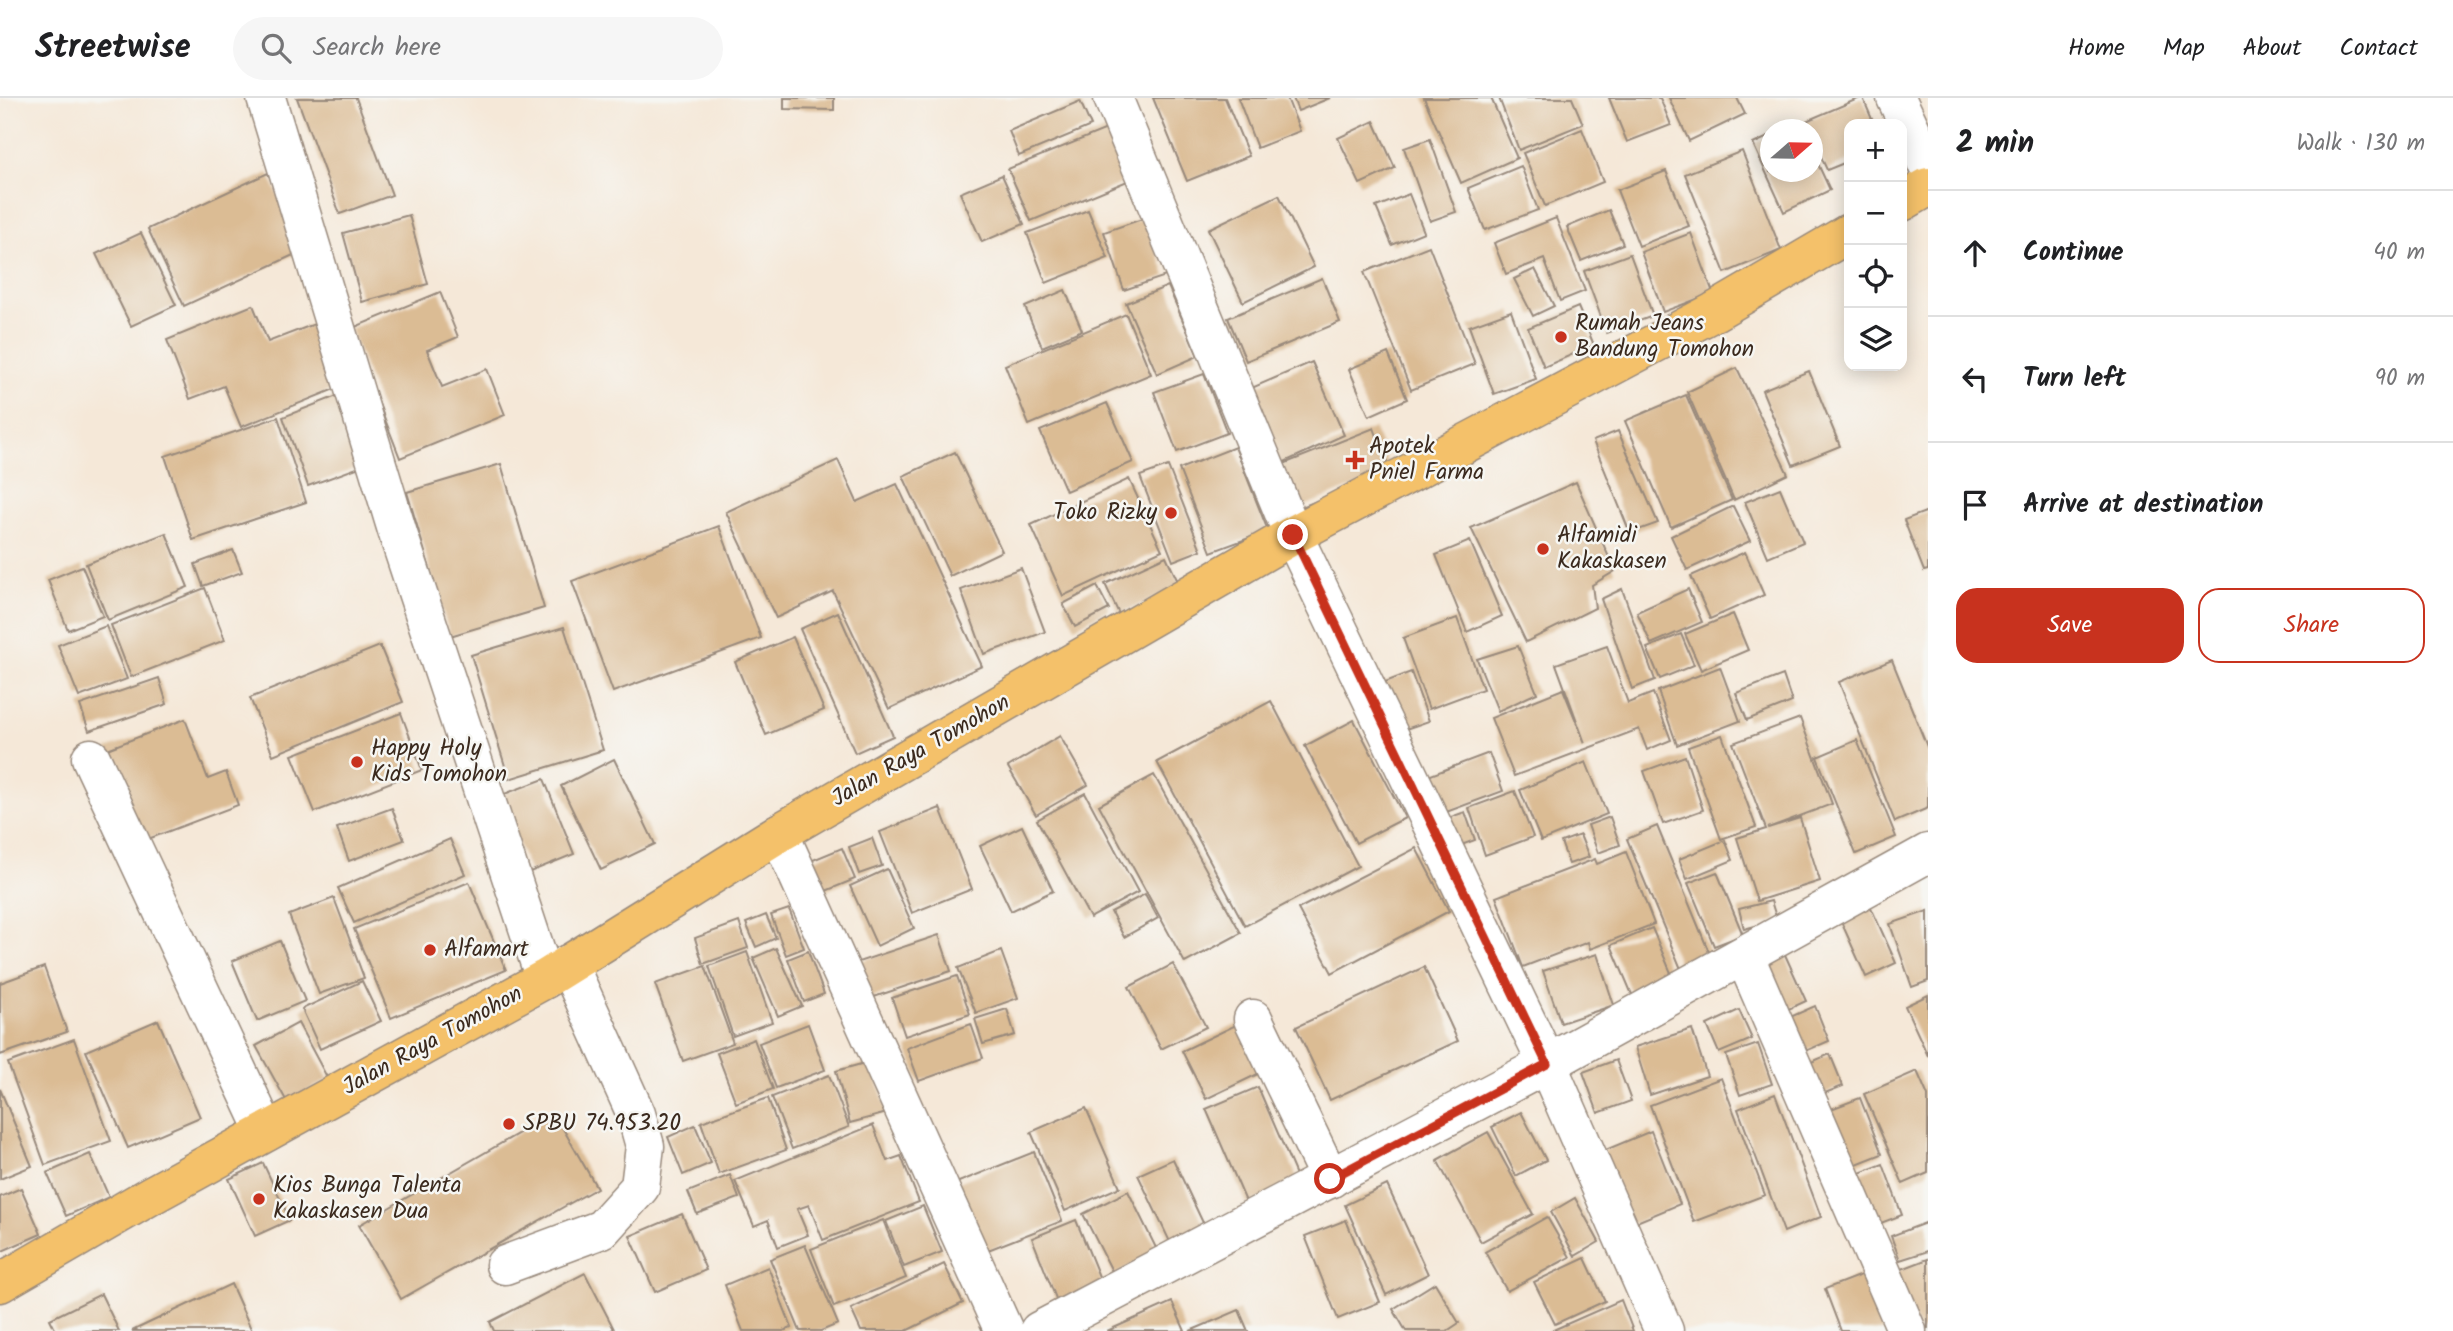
<!DOCTYPE html>
<html lang="en">
<head>
<meta charset="utf-8">
<style>
  body { margin:0; font-family:Kalam,sans-serif; background:#f6f6f6; color:#202124 }
  .controls { position:absolute; right:21px; top:21px; display:grid; overflow:hidden; border-radius:14px; box-shadow:0 4px 18px #0003 }
  .controls button { width:63px; height:63px; display:grid; place-items:center; padding:0; border:0; border-bottom:2px solid #e0e0e0; background:#fff; color:#202124; font:35px sans-serif }
  .compass { position:absolute; left:1760px; top:21px; width:63px; height:63px; border-radius:50%; background:#fff; box-shadow:0 4px 18px #0003; rotate:70deg }
  .stop { position:absolute; width:21px; height:21px; margin:-16px; border:5px solid #c8321e; border-radius:50%; background:#fff }
  .stop.end { background:#c8321e; border-color:#fff; box-shadow:0 2px 7px #0008 }
  .list { margin:0; padding:0; list-style:none }
  h2 { display:flex; justify-content:space-between; align-items:center; height:91px; margin:0; padding:0 28px; font-size:30px }
  h2 small { font-size:23px; font-weight:400; color:#757577 }
  .list li { display:grid; grid-template-columns:46px 1fr auto; gap:21px; align-items:center; box-sizing:border-box; height:126px; padding:0 28px; border-top:2px solid #e0e0e0 }
  .list b { display:block; font-size:26px; white-space:nowrap }
  .list em { font-size:23px; font-style:normal; color:#757577 }
  .actions { display:flex; gap:14px; padding:21px 28px }
  .actions a { flex:1; padding:16px 0; border:2px solid #c8321e; border-radius:21px; text-align:center; font-size:24px; color:#c8321e }
  .actions .main { background:#c8321e; color:#fff }
  .icon { flex:none; width:38px; height:38px; fill:none; stroke:currentColor; stroke-width:2; stroke-linecap:round; stroke-linejoin:round }
  .map { position:relative; flex:none; width:1928px; height:1233px; overflow:hidden }
  header { display:flex; align-items:center; gap:42px; box-sizing:border-box; height:98px; padding:0 35px; background:#fff; border-bottom:2px solid #e0e0e0 }
  header strong { font-size:33px }
  nav { display:flex; gap:38px; margin-inline-start:auto; font-size:24px }
  .search { width:490px; height:63px; background:#f6f6f6; display:flex; align-items:center; gap:18px; box-sizing:border-box; padding:0 24px; border-radius:38px; color:#757577; font-size:26px }
  main { display:flex }
  aside { flex:1; background:#fff }
  .map>svg:first-child { display:block }
  .building { fill:#dbbc94 }
  .lines { fill:none; stroke-linecap:round; stroke-linejoin:round }
  .minor-casing { stroke:#98897b; stroke-width:41 }
  .highway-casing { stroke:#98897b; stroke-width:41 }
  .minor { stroke:#fff; stroke-width:38 }
  .highway { stroke:#f4c16a; stroke-width:38 }
  .route { stroke:#c8321e; stroke-width:9 }
  .poi-dot { fill:#c8321e; stroke:#f6f6f2; stroke-width:2.5 }
  .labels { text-anchor:middle; dominant-baseline:central; stroke-width:5; stroke-linejoin:round; paint-order:stroke }
  .poi-label { font-size:23px; fill:#3b2a1e; stroke:#f6f6f2; text-anchor:start }
  .street-label { font-size:23px; fill:#3b2a1e; stroke:#f6f6f2 }
</style>
</head>
<body>
<header>
<strong>Streetwise</strong>
<div class="search"><svg class="icon" aria-label="search" viewBox="0 0 24 24"><circle cx="10" cy="10" r="6"/><path d="M15 15l6 6"/></svg>Search here</div>
<nav><a>Home</a><a>Map</a><a>About</a><a>Contact</a></nav>
</header>
<main>
<div class="map">
<svg width="1928" height="1233" viewBox="0 0 1928 1233">
  <rect width="100%" height="100%" fill="#f6f6f2"/>
  <filter id="ink" filterUnits="userSpaceOnUse"><feTurbulence type="fractalNoise" baseFrequency=".0143" numOctaves="2"/><feDisplacementMap in="SourceGraphic" scale="14" xChannelSelector="R" yChannelSelector="G"/><feConvolveMatrix kernelMatrix="1 2 1 2 8 2 1 2 1" color-interpolation-filters="sRGB"/></filter>
  <filter id="wash" filterUnits="userSpaceOnUse"><feTurbulence type="fractalNoise" baseFrequency=".00686" numOctaves="4" result="noise"/><feDisplacementMap in="SourceGraphic" scale="28" xChannelSelector="R" yChannelSelector="G"/><feGaussianBlur stdDeviation="1.57" result="paint"/><feColorMatrix in="noise" values="0 0 0 0 0 0 0 0 0 0 0 0 0 0 0 0 0 1.4 0 .05"/><feComposite in="paint" operator="in"/></filter>
  <g filter="url(#wash)">
    <rect width="100%" height="100%" fill="#f5e8d8"/>
    <g id="blocks">
      <g class="building">
        <polygon points="297,0 356,0 392,97 340,116"/>
        <polygon points="784,0 834,0 834,12 784,11"/>
        <polygon points="1153,0 1225,0 1249,58 1187,83"/>
        <polygon points="1238,0 1287,0 1300,33 1257,50"/>
        <polygon points="1293,0 1330,0 1298,13"/>
        <polygon points="1424,0 1491,0 1517,60 1461,85"/>
        <polygon points="1499,0 1572,0 1583,26 1519,52"/>
        <polygon points="1609,0 1660,0 1671,27 1627,44"/>
        <polygon points="1669,0 1737,0 1745,16 1689,43"/>
        <polygon points="1860,0 1863,0 1874,26 1849,26 1849,63 1827,72 1812,39 1812,32 1810,32 1806,23"/>
        <polygon points="1080,3 1091,28 1019,58 1009,33"/>
        <polygon points="1374,23 1395,70 1360,86 1338,40"/>
        <polygon points="1109,30 1130,82 1031,123 1008,71"/>
        <polygon points="1582,31 1603,84 1545,108 1523,55"/>
        <polygon points="1770,38 1770,74 1812,74 1812,53 1830,92 1784,114 1753,46"/>
        <polygon points="1430,41 1456,114 1430,123 1404,50"/>
        <polygon points="1742,53 1781,152 1725,175 1685,76"/>
        <polygon points="1521,68 1538,112 1485,132 1468,90"/>
        <polygon points="1666,73 1689,128 1639,148 1617,92"/>
        <polygon points="268,75 304,152 184,208 148,131"/>
        <polygon points="1002,77 1024,126 982,144 960,95"/>
        <polygon points="1409,96 1424,134 1392,147 1376,109"/>
        <polygon points="1279,97 1314,169 1243,204 1208,131"/>
        <polygon points="1088,112 1108,160 1046,185 1027,135"/>
        <polygon points="1609,112 1623,146 1581,163 1567,129"/>
        <polygon points="409,117 428,186 362,204 343,135"/>
        <polygon points="1145,120 1166,178 1124,192 1104,134"/>
        <polygon points="1556,120 1585,193 1560,203 1544,161 1506,176 1494,145"/>
        <polygon points="141,135 176,207 131,228 96,156"/>
        <polygon points="1691,135 1713,195 1663,214 1641,154"/>
        <polygon points="1429,148 1475,266 1411,292 1364,174"/>
        <polygon points="1630,156 1653,218 1607,235 1584,173"/>
        <polygon points="1535,171 1554,208 1533,218 1514,181"/>
        <polygon points="1322,180 1340,224 1246,263 1228,220"/>
        <polygon points="1168,188 1198,258 1157,276 1126,205"/>
        <polygon points="1065,192 1082,232 1042,249 1025,209"/>
        <polygon points="440,194 458,239 427,252 442,289 487,271 505,317 400,360 350,231"/>
        <polygon points="253,207 268,244 317,225 342,288 241,329 224,288 190,301 167,242"/>
        <polygon points="1578,209 1594,247 1544,269 1528,230"/>
        <polygon points="1511,213 1536,281 1494,296 1469,228"/>
        <polygon points="1126,216 1151,276 1029,327 1005,267"/>
        <polygon points="1388,255 1407,301 1369,318 1349,271"/>
        <polygon points="1312,264 1344,337 1280,366 1247,292"/>
        <polygon points="1737,270 1788,376 1734,402 1687,294"/>
        <polygon points="1809,273 1840,348 1793,367 1762,292"/>
        <polygon points="1204,276 1227,335 1177,354 1154,294"/>
        <polygon points="342,296 368,366 308,388 283,319"/>
        <polygon points="1686,297 1732,402 1671,429 1625,323"/>
        <polygon points="1107,305 1133,364 1066,393 1040,333"/>
        <polygon points="278,319 306,404 193,442 165,358"/>
        <polygon points="1374,330 1391,374 1299,410 1281,367"/>
        <polygon points="1618,333 1658,425 1630,435 1593,343"/>
        <polygon points="1235,349 1268,433 1211,454 1179,371"/>
        <polygon points="955,354 1002,453 950,478 903,378"/>
        <polygon points="838,362 857,404 897,386 982,568 889,611 833,493 776,520 726,414"/>
        <polygon points="501,366 544,510 450,538 407,394"/>
        <polygon points="1168,368 1201,452 1173,463 1140,378"/>
        <polygon points="1129,381 1162,452 1063,498 1031,427"/>
        <polygon points="1576,384 1615,473 1592,487 1595,510 1526,544 1471,430"/>
        <polygon points="1780,390 1803,444 1768,459 1745,404"/>
        <polygon points="1733,408 1750,443 1687,472 1671,438"/>
        <polygon points="1928,413 1928,472 1924,473 1904,422"/>
        <polygon points="719,428 761,540 613,594 572,483"/>
        <polygon points="166,435 188,489 108,522 86,466"/>
        <polygon points="1470,443 1502,518 1467,534 1436,457"/>
        <polygon points="233,452 242,474 203,488 195,466"/>
        <polygon points="1745,454 1764,497 1710,521 1691,478"/>
        <polygon points="1166,458 1180,488 1119,516 1105,486"/>
        <polygon points="82,468 103,518 68,532 48,482"/>
        <polygon points="1021,470 1045,534 984,556 961,492"/>
        <polygon points="1097,488 1109,511 1075,529 1063,506"/>
        <polygon points="205,490 225,542 131,579 111,527"/>
        <polygon points="1622,491 1655,582 1632,591 1601,501"/>
        <polygon points="1688,491 1702,524 1651,546 1637,514"/>
        <polygon points="838,514 893,638 855,655 800,531"/>
        <polygon points="1733,516 1748,552 1701,572 1685,536"/>
        <polygon points="1457,520 1483,591 1429,611 1403,540"/>
        <polygon points="106,528 127,581 79,599 58,547"/>
        <polygon points="564,529 603,652 509,681 471,557"/>
        <polygon points="1681,536 1694,567 1660,581 1647,550"/>
        <polygon points="793,539 824,612 766,637 735,564"/>
        <polygon points="380,548 403,604 273,657 250,600"/>
        <polygon points="1518,548 1537,595 1498,613 1477,561"/>
        <polygon points="1607,548 1628,605 1653,595 1671,642 1647,652 1639,631 1514,678 1491,620 1563,591 1585,645 1556,566"/>
        <polygon points="1892,562 1928,651 1928,710 1895,724 1839,584"/>
        <polygon points="1720,569 1740,623 1677,647 1658,593"/>
        <polygon points="1411,574 1429,623 1397,634 1380,586"/>
        <polygon points="1783,577 1792,604 1747,622 1736,595"/>
        <polygon points="159,580 167,606 89,633 80,607"/>
        <polygon points="1271,603 1358,768 1245,828 1157,664"/>
        <polygon points="401,615 422,672 315,714 292,657"/>
        <polygon points="1800,620 1832,706 1768,730 1800,720 1820,783 1757,803 1737,740 1766,731 1733,645"/>
        <polygon points="185,621 208,681 226,674 238,707 143,743 107,651"/>
        <polygon points="1354,622 1405,720 1356,745 1305,648"/>
        <polygon points="1722,637 1756,729 1721,741 1688,649"/>
        <polygon points="1060,638 1088,687 1036,717 1008,669"/>
        <polygon points="1857,642 1896,739 1856,756 1817,659"/>
        <polygon points="1489,655 1503,693 1441,716 1428,678"/>
        <polygon points="1685,658 1703,712 1663,726 1644,673"/>
        <polygon points="614,661 655,746 601,772 561,688"/>
        <polygon points="1586,664 1607,716 1541,743 1520,692"/>
        <polygon points="1154,677 1241,835 1185,865 1099,707"/>
        <polygon points="544,681 574,756 530,774 499,698"/>
        <polygon points="1515,693 1533,739 1485,757 1469,710"/>
        <polygon points="1085,695 1138,794 1090,820 1037,722"/>
        <polygon points="392,710 404,742 349,763 337,730"/>
        <polygon points="940,710 972,791 912,815 880,734"/>
        <polygon points="1465,714 1475,742 1456,749 1445,721"/>
        <polygon points="1610,719 1620,747 1598,755 1588,727"/>
        <polygon points="1022,728 1053,793 1011,813 980,748"/>
        <polygon points="1657,728 1711,859 1681,871 1627,741"/>
        <polygon points="1580,737 1589,759 1569,766 1561,744"/>
        <polygon points="872,740 882,768 859,776 849,749"/>
        <polygon points="450,741 465,776 354,825 338,790"/>
        <polygon points="1725,742 1733,762 1687,781 1679,761"/>
        <polygon points="842,750 855,781 821,795 808,764"/>
        <polygon points="1416,750 1449,813 1332,875 1298,811"/>
        <polygon points="1626,754 1654,826 1590,851 1588,844 1523,869 1496,799 1595,761 1597,766"/>
        <polygon points="887,771 914,830 877,848 850,788"/>
        <polygon points="1717,774 1743,837 1714,848 1688,785"/>
        <polygon points="469,784 506,872 391,920 354,831"/>
        <polygon points="1145,796 1158,820 1124,839 1111,814"/>
        <polygon points="334,800 364,880 319,896 289,817"/>
        <polygon points="1771,803 1777,822 1744,831 1739,811"/>
        <polygon points="1869,805 1896,865 1866,879 1839,819"/>
        <polygon points="789,811 804,850 786,857 771,817"/>
        <polygon points="1928,813 1928,883 1912,889 1890,826"/>
        <polygon points="766,817 776,840 756,849 746,825"/>
        <polygon points="739,824 748,850 703,866 695,840"/>
        <polygon points="1652,830 1674,882 1633,899 1611,847"/>
        <polygon points="939,837 951,873 868,901 855,865"/>
        <polygon points="280,843 305,903 257,923 232,863"/>
        <polygon points="776,850 802,908 778,918 753,860"/>
        <polygon points="1782,850 1806,903 1780,915 1757,862"/>
        <polygon points="808,853 824,896 804,904 788,861"/>
        <polygon points="1001,853 1018,900 976,915 958,870"/>
        <polygon points="747,854 772,924 733,938 709,868"/>
        <polygon points="1597,856 1614,907 1561,925 1543,873"/>
        <polygon points="1173,866 1206,929 1161,951 1129,889"/>
        <polygon points="705,868 733,945 683,963 655,886"/>
        <polygon points="44,869 67,934 0,957 0,885"/>
        <polygon points="1424,869 1458,943 1330,1002 1296,929"/>
        <polygon points="957,878 970,916 905,938 892,900"/>
        <polygon points="362,883 381,923 320,951 302,911"/>
        <polygon points="1928,897 1928,958 1905,908"/>
        <polygon points="1815,908 1829,943 1794,958 1779,924"/>
        <polygon points="1007,911 1015,937 983,946 975,921"/>
        <polygon points="1739,912 1752,941 1719,955 1707,927"/>
        <polygon points="158,922 200,1019 128,1050 86,953"/>
        <polygon points="298,925 328,981 287,1004 256,948"/>
        <polygon points="808,926 825,972 776,990 759,945"/>
        <polygon points="971,926 983,960 919,983 907,950"/>
        <polygon points="1238,926 1262,974 1206,1001 1182,953"/>
        <polygon points="1692,931 1707,978 1650,997 1635,949"/>
        <polygon points="74,941 111,1043 45,1067 8,965"/>
        <polygon points="754,941 773,991 736,1005 717,955"/>
        <polygon points="1758,946 1772,986 1740,997 1726,957"/>
        <polygon points="1830,956 1843,988 1815,999 1802,968"/>
        <polygon points="1616,962 1631,1003 1598,1015 1583,974"/>
        <polygon points="872,963 887,1015 850,1025 836,973"/>
        <polygon points="1917,973 1928,998 1928,1075 1903,1086 1864,996"/>
        <polygon points="829,977 849,1029 792,1051 772,999"/>
        <polygon points="1721,980 1765,1097 1694,1124 1650,1007"/>
        <polygon points="1258,989 1299,1084 1247,1106 1206,1011"/>
        <polygon points="0,991 32,1068 0,1081"/>
        <polygon points="1775,996 1821,1119 1784,1134 1738,1011"/>
        <polygon points="768,1000 786,1052 719,1076 701,1024"/>
        <polygon points="1860,1000 1882,1056 1844,1071 1823,1014"/>
        <polygon points="1086,1010 1120,1089 1065,1113 1031,1034"/>
        <polygon points="1521,1014 1546,1062 1516,1078 1492,1029"/>
        <polygon points="554,1015 597,1090 401,1201 359,1127"/>
        <polygon points="695,1027 711,1065 683,1077 668,1039"/>
        <polygon points="873,1027 887,1063 901,1058 919,1104 823,1142 809,1107 797,1111 808,1137 778,1149 768,1122 754,1128 735,1083"/>
        <polygon points="1651,1033 1680,1106 1632,1126 1603,1053"/>
        <polygon points="1488,1034 1533,1116 1481,1144 1437,1062"/>
        <polygon points="1034,1054 1062,1123 983,1154 956,1085"/>
        <polygon points="90,1056 109,1099 66,1118 47,1075"/>
        <polygon points="1173,1061 1205,1129 1171,1146 1138,1077"/>
        <polygon points="263,1065 290,1122 255,1138 229,1081"/>
        <polygon points="1883,1066 1902,1117 1873,1128 1854,1077"/>
        <polygon points="730,1077 739,1100 697,1116 688,1094"/>
        <polygon points="1387,1087 1428,1176 1386,1197 1345,1107"/>
        <polygon points="21,1090 41,1136 0,1154 0,1099"/>
        <polygon points="1128,1093 1158,1154 1114,1177 1083,1116"/>
        <polygon points="1575,1100 1599,1144 1575,1158 1551,1114"/>
        <polygon points="923,1108 942,1154 904,1169 886,1123"/>
        <polygon points="682,1116 706,1172 655,1194 630,1138"/>
        <polygon points="1547,1119 1570,1159 1507,1193 1485,1154"/>
        <polygon points="883,1122 906,1180 834,1209 811,1151"/>
        <polygon points="1076,1122 1102,1186 1057,1203 1032,1140"/>
        <polygon points="1346,1122 1380,1204 1338,1221 1305,1138"/>
        <polygon points="1928,1124 1928,1153 1900,1162 1891,1138"/>
        <polygon points="805,1147 838,1226 821,1233 800,1233 770,1161"/>
        <polygon points="1585,1160 1605,1203 1555,1226 1534,1184"/>
        <polygon points="1928,1161 1928,1230 1919,1233 1894,1174"/>
        <polygon points="944,1166 963,1205 906,1233 861,1233 851,1211"/>
        <polygon points="768,1169 792,1230 783,1233 743,1233 725,1187"/>
        <polygon points="585,1175 614,1231 610,1233 494,1233 490,1224"/>
        <polygon points="1866,1175 1890,1233 1841,1233 1825,1191"/>
        <polygon points="1435,1185 1459,1225 1447,1233 1406,1233 1393,1211"/>
        <polygon points="231,1186 252,1233 132,1233"/>
        <polygon points="101,1196 119,1233 56,1233 50,1221"/>
        <polygon points="1621,1202 1633,1233 1551,1233"/>
        <polygon points="1172,1204 1185,1233 1107,1233"/>
        <polygon points="1239,1212 1248,1233 1190,1233"/>
      </g>
    </g>
  </g>
  <g filter="url(#ink)">
    <use href="#blocks" fill-opacity="0" stroke="#98897b" stroke-width="2"/>
    <g class="lines">
      <g class="minor-casing">
        <g id="minor">
          <polyline points="266,0 399,439 545,881"/>
          <polyline points="1113,0 1293,437 1547,966 1664,1233"/>
          <polyline points="1896,0 1928,68"/>
          <polyline points="91,660 266,1034"/>
          <polyline points="779,735 1004,1233"/>
          <polyline points="1745,859 1907,1233"/>
          <polyline points="1253,921 1330,1081"/>
          <polyline points="505,1167 602,1131 640,1089 645,1048 636,1016 568,866"/>
          <polyline points="1039,1233 1547,966 1928,755"/>
        </g>
      </g>
      <g class="highway-casing">
        <g id="highway">
          <polyline points="1902,104 1928,89"/>
          <polyline points="0,1185 150,1098 545,881 779,735 1293,437 1714,214 1849,135"/>
        </g>
      </g>
      <use href="#minor" class="minor"/>
      <use href="#highway" class="highway"/>
    </g>
  </g>
  <g class="lines" filter="url(#ink)">
    <polyline class="route" points="1293,437 1547,966 1330,1081"/>
  </g>
  <g class="poi-dot">
    <circle cx="1561" cy="239" r="7"/>
    <path d="M1351.5 351.5h7v7h7v7h-7v7h-7v-7h-7v-7h7z"/>
    <circle cx="1171" cy="415" r="7"/>
    <circle cx="1543" cy="451" r="7"/>
    <circle cx="357" cy="664" r="7"/>
    <circle cx="430" cy="852" r="7"/>
    <circle cx="509" cy="1026" r="7"/>
    <circle cx="259" cy="1101" r="7"/>
  </g>
  <g class="labels">
    <g class="poi-label">
      <text x="1575" y="226">Rumah Jeans<tspan x="1575" dy="26">Bandung Tomohon</tspan></text>
      <text x="1369" y="349">Apotek<tspan x="1369" dy="26">Pniel Farma</tspan></text>
      <text x="1157" y="415" text-anchor="end">Toko Rizky</text>
      <text x="1557" y="438">Alfamidi<tspan x="1557" dy="26">Kakaskasen</tspan></text>
      <text x="371" y="651">Happy Holy<tspan x="371" dy="26">Kids Tomohon</tspan></text>
      <text x="444" y="852">Alfamart</text>
      <text x="523" y="1026">SPBU 74.953.20</text>
      <text x="273" y="1088">Kios Bunga Talenta<tspan x="273" dy="26">Kakaskasen Dua</tspan></text>
    </g>
    <g class="street-label">
      <text transform="translate(921 653) rotate(-30)">Jalan Raya Tomohon</text>
      <text transform="translate(433 943) rotate(-29)">Jalan Raya Tomohon</text>
    </g>
  </g>
</svg>
<div class="controls">
<button>+</button>
<button>−</button>
<button><svg class="icon" aria-label="locate" viewBox="0 0 24 24"><circle cx="12" cy="12" r="6"/><path d="M12 2v4M12 18v4M2 12h4M18 12h4"/></svg></button>
<button><svg class="icon" aria-label="layers" viewBox="0 0 24 24"><path d="M12 4l9 5-9 5-9-5zM3 14l9 5 9-5"/></svg></button>
</div>
<svg class="compass" viewBox="-18 -18 36 36"><path d="M0-13l5 13h-10z" fill="#e53935"/><path d="M0 13l5-13h-10z" fill="#757577"/></svg>
<div class="stop" style="left:1330px;top:1081px"></div>
<div class="stop end" style="left:1293px;top:437px"></div>
</div>
<aside>
<h2>2 min<small>Walk · 130 m</small></h2>
<ul class="list">
<li><svg class="icon" aria-label="ahead" viewBox="0 0 24 24"><path d="M12 20V5M6 11l6-6 6 6"/></svg><div><b>Continue</b></div><em>40 m</em></li>
<li><svg class="icon" aria-label="left" viewBox="0 0 24 24"><path d="M17 20v-9H6M10 6l-5 5 5 5"/></svg><div><b>Turn left</b></div><em>90 m</em></li>
<li><svg class="icon" aria-label="arrive" viewBox="0 0 24 24"><path d="M6 21V4h12l-3 4 3 4H6"/></svg><div><b>Arrive at destination</b></div></li>
</ul>
<div class="actions"><a class="main">Save</a><a>Share</a></div>
</aside>
</main>
</body>
</html>
